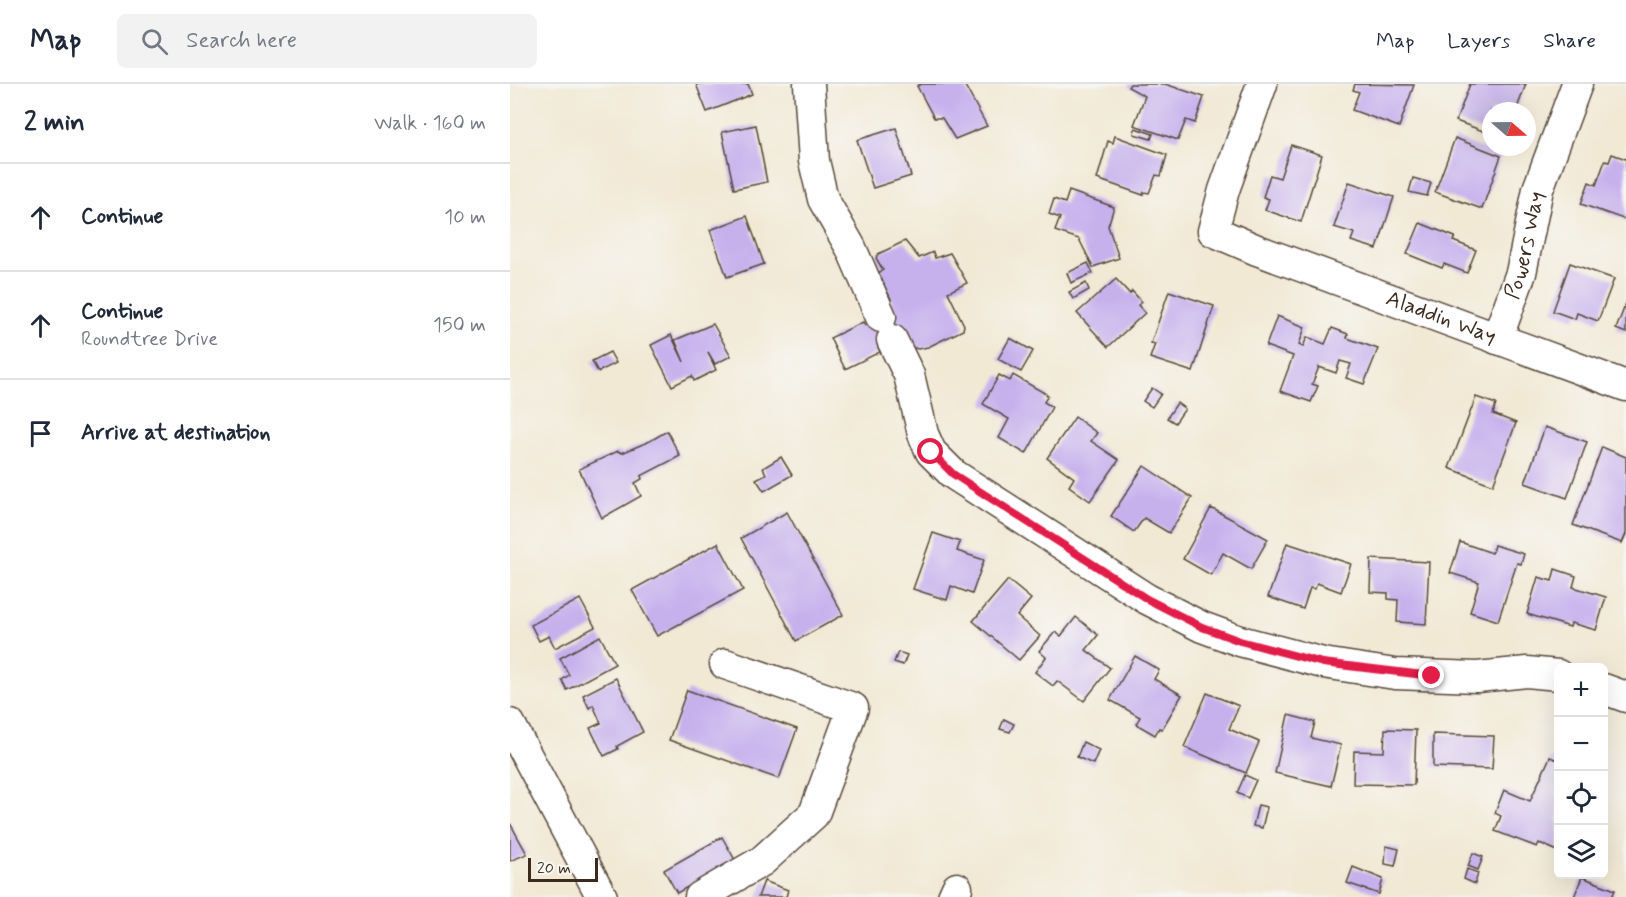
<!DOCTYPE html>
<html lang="en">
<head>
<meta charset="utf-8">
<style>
  body { margin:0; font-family:Mynerve,sans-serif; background:#f2f2f3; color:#1f2937 }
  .controls { position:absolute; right:18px; bottom:18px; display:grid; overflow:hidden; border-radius:9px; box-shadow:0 6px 24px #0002 }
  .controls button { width:54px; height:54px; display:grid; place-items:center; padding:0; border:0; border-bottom:2px solid #e0e1e3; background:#fff; color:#1f2937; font:30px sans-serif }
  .compass { position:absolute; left:972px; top:18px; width:54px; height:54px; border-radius:50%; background:#fff; box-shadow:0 6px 24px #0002; rotate:110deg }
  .scale { position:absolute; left:18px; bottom:15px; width:70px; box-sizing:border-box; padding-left:6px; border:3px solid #3b2a1e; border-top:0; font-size:16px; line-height:21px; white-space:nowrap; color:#3b2a1e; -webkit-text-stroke:4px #f6f6f2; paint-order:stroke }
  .stop { position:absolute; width:18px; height:18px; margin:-14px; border:4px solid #e11d48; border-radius:50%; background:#fff }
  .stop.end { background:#e11d48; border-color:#fff; box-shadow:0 2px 6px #0008 }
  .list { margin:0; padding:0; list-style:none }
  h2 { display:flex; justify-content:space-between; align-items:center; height:78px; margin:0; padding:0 24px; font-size:26px }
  h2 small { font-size:20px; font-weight:400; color:#747a83 }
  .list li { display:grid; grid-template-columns:39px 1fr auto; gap:18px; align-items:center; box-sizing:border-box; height:108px; padding:0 24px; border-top:2px solid #e0e1e3 }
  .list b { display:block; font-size:22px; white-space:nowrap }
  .list p { margin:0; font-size:20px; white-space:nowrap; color:#747a83 }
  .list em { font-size:20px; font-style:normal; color:#747a83 }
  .icon { flex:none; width:33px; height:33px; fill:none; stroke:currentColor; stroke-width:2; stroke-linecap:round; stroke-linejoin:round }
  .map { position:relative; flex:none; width:1116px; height:813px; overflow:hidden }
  header { display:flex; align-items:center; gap:36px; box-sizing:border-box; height:84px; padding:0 30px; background:#fff; border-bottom:2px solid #e0e1e3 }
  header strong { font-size:28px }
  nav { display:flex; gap:33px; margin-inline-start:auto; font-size:21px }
  .search { width:420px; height:54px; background:#f2f2f3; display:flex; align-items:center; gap:15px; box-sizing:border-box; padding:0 21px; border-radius:9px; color:#747a83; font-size:22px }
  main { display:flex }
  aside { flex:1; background:#fff }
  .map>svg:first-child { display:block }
  .building { fill:#c7b1ed }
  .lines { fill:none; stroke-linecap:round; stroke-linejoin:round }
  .minor-casing { stroke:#564739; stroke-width:33 }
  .minor { stroke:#fff; stroke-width:30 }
  .route { stroke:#e11d48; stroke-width:8 }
  .labels { text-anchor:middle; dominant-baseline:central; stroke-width:5; stroke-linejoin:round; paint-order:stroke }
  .street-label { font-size:22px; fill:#3b2a1e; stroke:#f6f6f2 }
</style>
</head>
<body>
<header>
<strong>Map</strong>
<div class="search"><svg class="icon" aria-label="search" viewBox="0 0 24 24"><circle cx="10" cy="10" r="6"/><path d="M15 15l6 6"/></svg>Search here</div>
<nav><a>Map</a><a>Layers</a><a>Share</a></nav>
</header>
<main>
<aside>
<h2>2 min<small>Walk · 160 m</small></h2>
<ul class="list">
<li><svg class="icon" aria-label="ahead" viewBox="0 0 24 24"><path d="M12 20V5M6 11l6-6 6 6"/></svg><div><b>Continue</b></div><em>10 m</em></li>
<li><svg class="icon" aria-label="ahead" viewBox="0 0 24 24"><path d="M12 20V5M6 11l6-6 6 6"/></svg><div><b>Continue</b><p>Roundtree Drive</p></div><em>150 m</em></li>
<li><svg class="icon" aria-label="arrive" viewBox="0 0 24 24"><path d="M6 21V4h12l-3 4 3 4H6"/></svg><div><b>Arrive at destination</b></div></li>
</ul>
</aside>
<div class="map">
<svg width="1116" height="813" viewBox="0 0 1116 813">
  <rect width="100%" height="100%" fill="#f6f6f2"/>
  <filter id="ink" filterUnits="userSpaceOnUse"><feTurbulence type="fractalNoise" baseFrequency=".0167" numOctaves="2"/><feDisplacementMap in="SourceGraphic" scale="12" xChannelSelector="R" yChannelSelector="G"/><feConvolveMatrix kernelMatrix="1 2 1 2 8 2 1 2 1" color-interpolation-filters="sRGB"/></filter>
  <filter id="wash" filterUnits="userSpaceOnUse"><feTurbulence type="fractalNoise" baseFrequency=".008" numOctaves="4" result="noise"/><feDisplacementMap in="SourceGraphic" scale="24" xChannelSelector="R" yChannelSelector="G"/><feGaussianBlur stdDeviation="1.35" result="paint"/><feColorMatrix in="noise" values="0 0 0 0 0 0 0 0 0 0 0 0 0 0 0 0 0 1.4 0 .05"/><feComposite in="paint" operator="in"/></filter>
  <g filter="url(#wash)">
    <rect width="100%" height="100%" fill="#f2e9d5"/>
    <g id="blocks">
      <g class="building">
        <polygon points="186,0 238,0 242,10 197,28"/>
        <polygon points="411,0 454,0 477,42 445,55 432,34 424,34 407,2"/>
        <polygon points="620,0 655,0 694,13 685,39 676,36 668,56 624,41 635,12 618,3"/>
        <polygon points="845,0 904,1 889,43 842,26 849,8 843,6"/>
        <polygon points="960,0 1016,0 1006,27 981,27 981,50 946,37"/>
        <polygon points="246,41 257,98 224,105 212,48"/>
        <polygon points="386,44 401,92 363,104 347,56"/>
        <polygon points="625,44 643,50 641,55 624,50"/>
        <polygon points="605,52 657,71 651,92 646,91 639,109 634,108 633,111 587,95 598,57 603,59"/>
        <polygon points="945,54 991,72 972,125 925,108"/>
        <polygon points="781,61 812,71 791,138 755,126 759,115 753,113 760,91 770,94"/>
        <polygon points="1102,70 1116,75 1116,136 1071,120 1079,98 1086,101 1095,77 1099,78"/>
        <polygon points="903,94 921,99 917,112 899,108"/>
        <polygon points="839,98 884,113 867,165 841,157 844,149 824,143"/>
        <polygon points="559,107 604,123 598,142 609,174 583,183 569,155 545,147 550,134 539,130 544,115 555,119"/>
        <polygon points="237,132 254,180 217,193 200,146"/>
        <polygon points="910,139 945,153 943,157 966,166 957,189 934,180 932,184 897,170"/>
        <polygon points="395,157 409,174 423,168 425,174 440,169 457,199 438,208 454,241 453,246 418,263 408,265 394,261 390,252 368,263 370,268 335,285 320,254 353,238 355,241 381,228 381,215 368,189 373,186 366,174 368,170"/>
        <polygon points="578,179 583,189 561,199 557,189"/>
        <polygon points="1060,179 1104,195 1088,237 1067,229 1065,235 1043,227"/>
        <polygon points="606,195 620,210 622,207 632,218 628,221 635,229 598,263 567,229"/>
        <polygon points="576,199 579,206 563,215 559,208"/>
        <polygon points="659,207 704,222 683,288 640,274 645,260 641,259"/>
        <polygon points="1116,219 1116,249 1106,245"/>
        <polygon points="767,232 795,243 789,261 793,263 797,253 815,260 822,244 838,250 837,254 868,265 854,300 836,294 841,280 830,277 826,289 809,283 802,300 808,302 801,318 770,307 783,272 756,262"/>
        <polygon points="203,240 221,272 205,280 198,268 206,286 184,297 182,292 162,302 141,261 161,251 174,278 165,256"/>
        <polygon points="500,254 523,267 511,288 488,275"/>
        <polygon points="100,268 106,279 88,288 82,277"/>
        <polygon points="489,291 500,297 503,291 538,311 534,318 542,323 516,370 489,354 499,335 473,320"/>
        <polygon points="642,304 651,310 642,323 633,317"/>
        <polygon points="966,313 986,320 983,330 1006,339 983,401 939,384"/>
        <polygon points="667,319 675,325 665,339 657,334"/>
        <polygon points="565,333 587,349 581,357 609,376 580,417 559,402 564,394 537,374"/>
        <polygon points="1035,343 1077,358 1057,414 1015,399"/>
        <polygon points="157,347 170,372 131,392 132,395 125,399 131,412 92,434 69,385 108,367 112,369 140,357"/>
        <polygon points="1092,363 1116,373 1116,450 1112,459 1063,441"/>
        <polygon points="271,373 282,391 254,407 246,395 256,390 253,384"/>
        <polygon points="634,382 682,414 659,449 634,434 624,448 601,432"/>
        <polygon points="701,424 758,455 741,485 713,469 701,491 673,475"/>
        <polygon points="277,428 333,531 286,557 231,454"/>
        <polygon points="423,449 450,458 447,467 474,476 462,510 441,502 437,516 403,505"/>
        <polygon points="950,458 982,469 984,461 1014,470 1011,480 1007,479 988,537 960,528 969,498 940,489"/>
        <polygon points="208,459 233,506 147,552 122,506"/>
        <polygon points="777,459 841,480 831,508 807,499 805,505 800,504 793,525 758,513"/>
        <polygon points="861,475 919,478 916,540 887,538 888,516 878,515 878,509 860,508"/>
        <polygon points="1045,485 1066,492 1063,503 1096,513 1086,546 1061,539 1060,543 1017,530 1028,493 1042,497"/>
        <polygon points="498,496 521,515 507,532 530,552 509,576 463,537"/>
        <polygon points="70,515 85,543 45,564 39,552 29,557 21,541"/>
        <polygon points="566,533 588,551 576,566 600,584 574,617 547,597 543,602 525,588 536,573 529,567 545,548 551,552"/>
        <polygon points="90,552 105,580 57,606 52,596 59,591 50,574"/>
        <polygon points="388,568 397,571 393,581 384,578"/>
        <polygon points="625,572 649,586 644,595 672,611 652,645 649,644 645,651 626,640 630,633 600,616"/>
        <polygon points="106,594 133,648 107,662 108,665 94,672 80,644 91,639 83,621 79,624 73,611"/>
        <polygon points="177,606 287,645 269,695 159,656"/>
        <polygon points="697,609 729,622 719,645 749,658 736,689 674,663"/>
        <polygon points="778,631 805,638 801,654 831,661 821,702 765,689"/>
        <polygon points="494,635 504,640 500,648 490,645"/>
        <polygon points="875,645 906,646 904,701 843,700 844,667 874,668"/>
        <polygon points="923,650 984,652 982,685 923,683"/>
        <polygon points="573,658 589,666 583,680 567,673"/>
        <polygon points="1040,673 1048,676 1048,767 1029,759 1027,763 985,747 991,732 985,729 994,706 1020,717"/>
        <polygon points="735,691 746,696 738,714 727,709"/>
        <polygon points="748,721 757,723 752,744 743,742"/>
        <polygon points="0,739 17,770 0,777"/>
        <polygon points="212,753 225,776 167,809 154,786"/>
        <polygon points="876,762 889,765 885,782 875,780"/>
        <polygon points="963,769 973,773 968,786 958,782"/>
        <polygon points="843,783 873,795 869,810 837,799"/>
        <polygon points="957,785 968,789 965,800 954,795"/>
        <polygon points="1072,793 1105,806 1102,813 1064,813"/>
        <polygon points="254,797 278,806 276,813 248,813"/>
      </g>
    </g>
  </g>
  <g filter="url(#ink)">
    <use href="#blocks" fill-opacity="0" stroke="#564739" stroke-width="1.5"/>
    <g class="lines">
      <g class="minor-casing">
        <g id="minor">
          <polyline points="299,0 304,77 313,115 341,164 371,233"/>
          <path id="s1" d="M752 0 714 106 703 147 747 166 1116 302"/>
          <path id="s2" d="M987 255 1011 189 1028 105 1067 0"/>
          <polyline points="382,256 399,291 413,350 421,368 443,390 637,515 692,543 730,557 813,579 885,590 967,593 1017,588 1048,591"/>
          <polyline points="1094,605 1116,613"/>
          <polyline points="0,640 92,813"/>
          <polyline points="190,813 252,777 304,730 343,624 215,580"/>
          <polyline points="443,813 447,804"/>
        </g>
      </g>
      <use href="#minor" class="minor"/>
    </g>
  </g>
  <g class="lines" filter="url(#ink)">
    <polyline class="route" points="421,368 443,390 637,515 692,543 730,557 813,579 922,592"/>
  </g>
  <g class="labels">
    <g class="street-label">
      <text stroke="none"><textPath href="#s2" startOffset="98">Powers Way</textPath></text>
      <text stroke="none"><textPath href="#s1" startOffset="399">Aladdin Way</textPath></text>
    </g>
  </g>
</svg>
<div class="controls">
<button>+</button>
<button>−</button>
<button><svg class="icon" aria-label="locate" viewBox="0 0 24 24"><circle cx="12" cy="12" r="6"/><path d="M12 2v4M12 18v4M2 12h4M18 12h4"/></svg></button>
<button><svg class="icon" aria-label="layers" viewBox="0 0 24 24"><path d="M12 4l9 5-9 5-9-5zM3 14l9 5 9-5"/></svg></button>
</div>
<svg class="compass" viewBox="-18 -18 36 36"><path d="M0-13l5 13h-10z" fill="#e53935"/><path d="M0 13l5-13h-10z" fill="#747a83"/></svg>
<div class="scale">20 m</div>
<div class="stop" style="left:421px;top:368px"></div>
<div class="stop end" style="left:922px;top:592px"></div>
</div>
</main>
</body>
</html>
